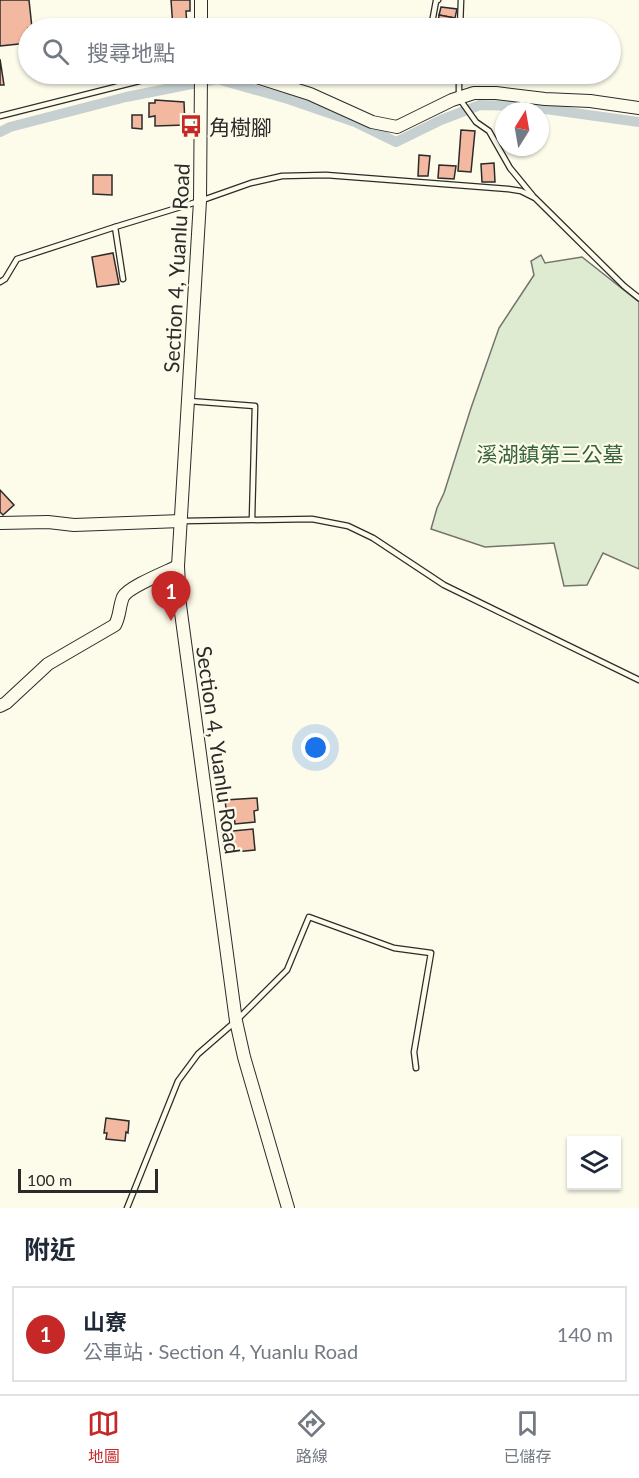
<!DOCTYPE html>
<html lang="zh-TW">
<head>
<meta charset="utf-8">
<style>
  body { margin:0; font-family:Lato,"Noto Sans TC",sans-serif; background:#f6f6f7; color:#1f2937 }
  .controls { position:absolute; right:18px; bottom:18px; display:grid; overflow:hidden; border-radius:0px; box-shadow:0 2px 4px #0004 }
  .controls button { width:54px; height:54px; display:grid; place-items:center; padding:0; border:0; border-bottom:2px solid #e0e1e3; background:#fff; color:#1f2937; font:30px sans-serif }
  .compass { position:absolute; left:495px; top:102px; width:54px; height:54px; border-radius:50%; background:#fff; box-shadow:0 2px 4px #0004; rotate:11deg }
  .scale { position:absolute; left:18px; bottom:15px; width:140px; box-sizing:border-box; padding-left:6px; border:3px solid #2b2b2b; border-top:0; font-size:16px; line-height:21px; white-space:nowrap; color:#2b2b2b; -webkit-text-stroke:4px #fdfbea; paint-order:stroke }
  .you { position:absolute; left:316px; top:748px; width:21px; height:21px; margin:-15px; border:4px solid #fff; border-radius:50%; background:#1a73e8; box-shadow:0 0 0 9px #1a73e833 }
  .badge { display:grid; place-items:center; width:39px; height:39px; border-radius:50%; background:#c62828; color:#fff; font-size:20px; font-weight:700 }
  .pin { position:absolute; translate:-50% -50px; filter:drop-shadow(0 2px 3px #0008) }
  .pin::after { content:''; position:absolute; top:32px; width:21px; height:18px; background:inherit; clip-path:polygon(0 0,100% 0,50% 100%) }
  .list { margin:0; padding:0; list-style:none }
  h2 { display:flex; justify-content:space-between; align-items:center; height:78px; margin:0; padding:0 24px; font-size:26px }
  h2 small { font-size:20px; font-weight:400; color:#747a83 }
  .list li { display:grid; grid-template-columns:39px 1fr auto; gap:18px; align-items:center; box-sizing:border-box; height:96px; margin:0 12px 12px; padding:0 12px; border:2px solid #e0e1e3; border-radius:0px }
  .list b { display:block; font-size:22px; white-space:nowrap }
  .list p { margin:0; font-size:20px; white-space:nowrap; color:#747a83 }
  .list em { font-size:20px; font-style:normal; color:#747a83 }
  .icon { flex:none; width:33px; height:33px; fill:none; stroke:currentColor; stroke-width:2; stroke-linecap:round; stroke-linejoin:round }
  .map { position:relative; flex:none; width:639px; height:1208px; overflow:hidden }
  .search { position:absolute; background:#fff; box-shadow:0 2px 4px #0004; left:18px; right:18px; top:18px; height:66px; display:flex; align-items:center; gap:15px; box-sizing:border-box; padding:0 21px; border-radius:33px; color:#747a83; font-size:22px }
  .sheet { height:186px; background:#fff }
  nav { display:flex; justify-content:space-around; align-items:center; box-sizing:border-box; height:84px; border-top:2px solid #e0e1e3; background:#fff; font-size:16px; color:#747a83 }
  nav a { display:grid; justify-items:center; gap:3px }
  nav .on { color:#c62828 }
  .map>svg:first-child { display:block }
  .green { fill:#deebd1; stroke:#74746e; stroke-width:1.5 }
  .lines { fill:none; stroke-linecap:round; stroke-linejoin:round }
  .canal { stroke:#c7d0d0; stroke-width:10 }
  .building { fill:#f2b8a0; stroke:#2b2b2b; stroke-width:1.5 }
  .lane-casing { stroke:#2b2b2b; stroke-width:7 }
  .secondary-casing { stroke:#2b2b2b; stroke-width:14 }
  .lane { stroke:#fdfbea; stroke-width:4.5 }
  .secondary { stroke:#fdfbea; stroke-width:12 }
  .labels { text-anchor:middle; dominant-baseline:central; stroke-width:4.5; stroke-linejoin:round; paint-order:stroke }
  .poi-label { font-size:21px; fill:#2b2b2b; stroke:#fdfbea; text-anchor:start }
  .street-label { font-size:21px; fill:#2b2b2b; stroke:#fdfbea }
  .park-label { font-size:21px; fill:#34623c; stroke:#fdfbea }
</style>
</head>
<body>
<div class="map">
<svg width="639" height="1208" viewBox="0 0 639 1208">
  <rect width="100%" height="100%" fill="#fdfbea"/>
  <polygon class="green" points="541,255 545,263 582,257 639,302 639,569 603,553 587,585 564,586 554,543 485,547 431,529 437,508 444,493 471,408 499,328 534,275 531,261"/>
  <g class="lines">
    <polyline class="canal" points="0,132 10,127 126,97 217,79 288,99 355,122 396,142 441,120 480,105 524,106 639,122"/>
  </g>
  <g class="building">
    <polygon points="0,0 29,0 32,28 28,28 28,43 0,46"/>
    <polygon points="171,0 190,0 190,11 186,11 187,28 173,28"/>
    <polygon points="441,7 457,9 455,18 439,15"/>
    <polygon points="439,15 455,18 454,26 438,24"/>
    <polygon points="438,24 454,26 454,28 438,28"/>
    <polygon points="0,59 4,85 0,85"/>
    <polygon points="155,100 184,102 185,125 155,126 155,116 149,117 149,103 155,103"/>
    <polygon points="132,115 142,115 142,129 132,128"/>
    <polygon points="461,130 475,131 471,172 458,171"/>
    <polygon points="419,155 430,156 428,176 418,176"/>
    <polygon points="494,163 495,182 482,182 481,164"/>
    <polygon points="439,165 456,166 454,179 438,178"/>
    <polygon points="93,175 112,175 112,195 93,194"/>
    <polygon points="113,253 119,284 97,287 92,257"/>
    <polygon points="0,490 14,505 3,515 0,512"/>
    <polygon points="257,798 258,810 254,811 255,822 235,824 234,816 227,817 225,800"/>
    <polygon points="253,829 255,850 224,853 222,832"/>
    <polygon points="106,1118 129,1121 128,1133 126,1132 125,1141 106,1139 107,1133 104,1133"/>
  </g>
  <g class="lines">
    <g class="lane-casing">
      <g id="lane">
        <polyline points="431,28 436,1 438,0"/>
        <polyline points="460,28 461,0"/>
        <polyline points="459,74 459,98 476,122 489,131 510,168 533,196"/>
        <polyline points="0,116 167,74"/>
        <polyline points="115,227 200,201 251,183 282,176 326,175 508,189 521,191 535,198 624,286 639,298"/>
        <polyline points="0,282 5,279 17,259 115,227 123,279"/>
        <polyline points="189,401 255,406 252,519"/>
        <polyline points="183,521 312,519 348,526 373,538 444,585 639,680"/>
        <polyline points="127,1208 178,1081 198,1054 236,1021 287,970 309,917 394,948 431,953 414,1052 416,1068"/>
      </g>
    </g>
    <g class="secondary-casing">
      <g id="secondary">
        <polyline points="201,0 201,28"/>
        <polyline points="201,74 200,201 178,566 180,605 236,1021 244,1057 288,1208"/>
        <polyline points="247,74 310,94 372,122 397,127 452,100 474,93 496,93 545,99 590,101 639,108"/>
        <polyline points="0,523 48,522 74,525 181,521"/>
        <path d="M0 706 6 703 48 664 115 625C120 616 119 607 123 597 128 587 166 572 178 566"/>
      </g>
    </g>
    <use href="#lane" class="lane"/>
    <use href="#secondary" class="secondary"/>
  </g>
  <defs>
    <g id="bus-bare" transform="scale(1.8)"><path d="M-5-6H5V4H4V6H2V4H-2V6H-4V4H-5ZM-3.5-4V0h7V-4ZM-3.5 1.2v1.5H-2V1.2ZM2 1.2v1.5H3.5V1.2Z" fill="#c62828" stroke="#fdfbea" stroke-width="2.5" paint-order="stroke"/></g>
  </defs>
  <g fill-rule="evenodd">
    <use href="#bus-bare" x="191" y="126"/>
  </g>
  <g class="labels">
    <g class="poi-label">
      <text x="209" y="126">角樹腳</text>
    </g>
    <g class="street-label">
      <text transform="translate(176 268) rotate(-87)">Section 4, Yuanlu Road</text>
      <text transform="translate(219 750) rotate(82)">Section 4, Yuanlu Road</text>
    </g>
    <g class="park-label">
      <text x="550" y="453">溪湖鎮第三公墓</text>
    </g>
  </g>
</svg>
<div class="controls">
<button><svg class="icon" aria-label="layers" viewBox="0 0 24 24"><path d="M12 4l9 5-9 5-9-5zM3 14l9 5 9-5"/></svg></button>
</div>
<svg class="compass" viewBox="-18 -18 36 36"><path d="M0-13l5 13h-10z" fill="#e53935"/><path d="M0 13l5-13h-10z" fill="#747a83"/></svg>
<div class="scale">100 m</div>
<div class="you"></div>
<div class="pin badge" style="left:171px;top:621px">1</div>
<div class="search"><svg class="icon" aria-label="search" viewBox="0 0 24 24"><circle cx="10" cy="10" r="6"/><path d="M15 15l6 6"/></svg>搜尋地點</div>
</div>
<section class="sheet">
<h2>附近<small></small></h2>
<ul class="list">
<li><span class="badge">1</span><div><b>山寮</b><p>公車站 · Section 4, Yuanlu Road</p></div><em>140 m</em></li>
</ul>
</section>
<nav>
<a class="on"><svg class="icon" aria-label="map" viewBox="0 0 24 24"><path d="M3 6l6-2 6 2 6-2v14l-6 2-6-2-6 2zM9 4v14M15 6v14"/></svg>地圖</a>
<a><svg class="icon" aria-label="directions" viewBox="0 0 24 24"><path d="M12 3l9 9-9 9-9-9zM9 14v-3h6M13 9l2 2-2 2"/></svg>路線</a>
<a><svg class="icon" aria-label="saved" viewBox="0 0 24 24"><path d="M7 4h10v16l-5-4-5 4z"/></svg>已儲存</a>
</nav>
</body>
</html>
